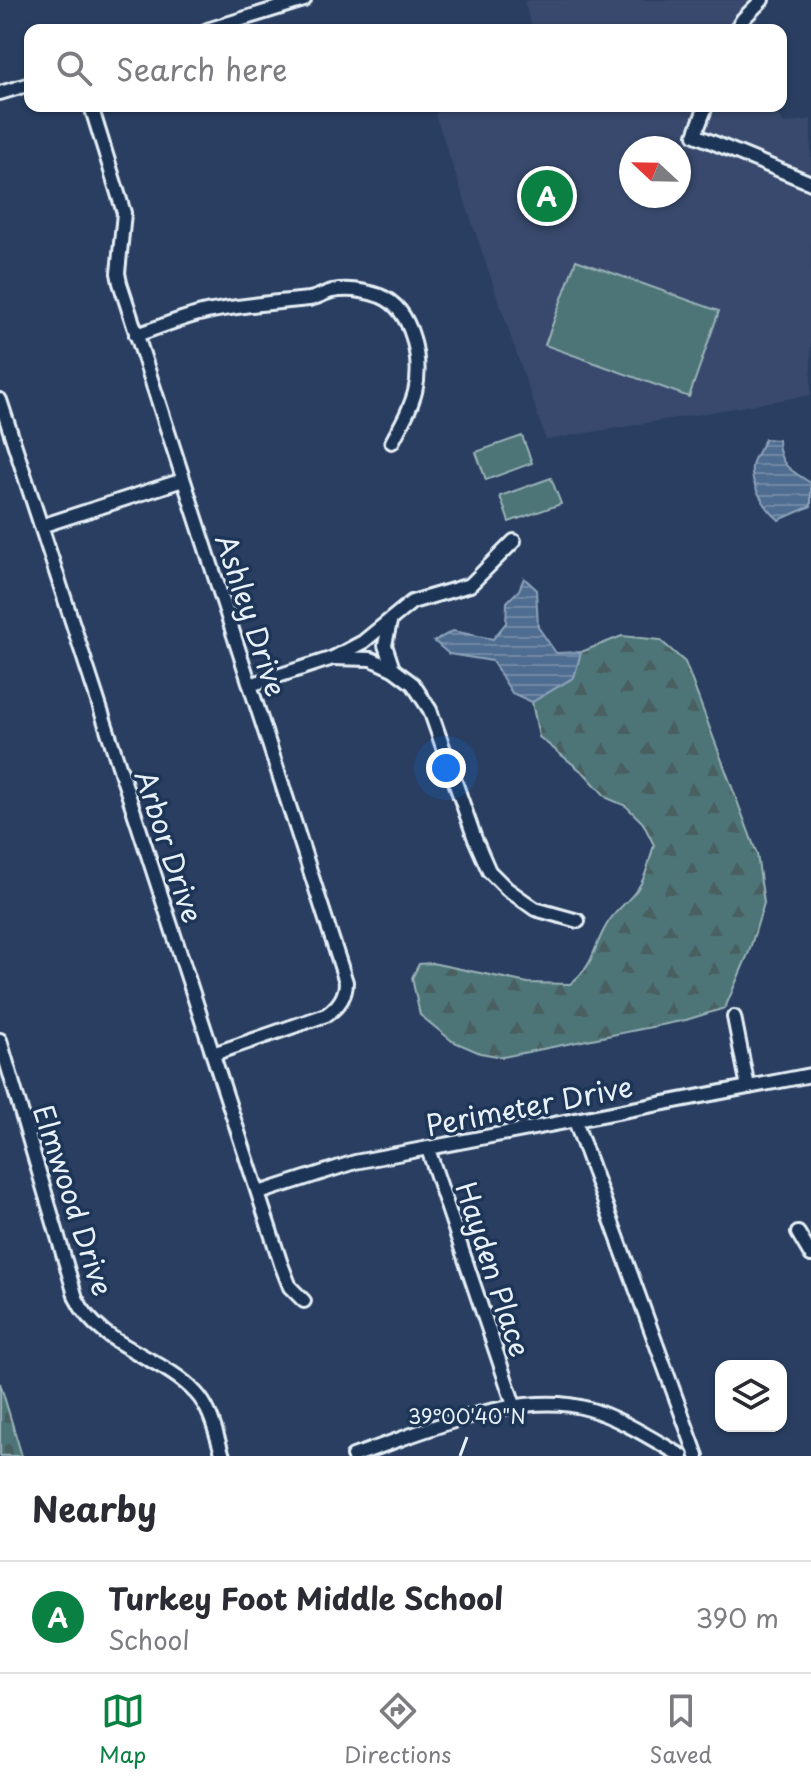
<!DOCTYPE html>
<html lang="en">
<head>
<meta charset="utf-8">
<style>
  body { margin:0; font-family:"Playpen Sans",sans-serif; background:#f7f7f7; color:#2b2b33 }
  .controls { position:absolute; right:24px; bottom:24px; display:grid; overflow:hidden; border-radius:16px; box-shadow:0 2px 6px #0004 }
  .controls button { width:72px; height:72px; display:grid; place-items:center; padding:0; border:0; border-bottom:2px solid #e1e1e2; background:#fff; color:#2b2b33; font:40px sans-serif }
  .compass { position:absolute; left:619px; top:136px; width:72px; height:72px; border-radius:50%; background:#fff; box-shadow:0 2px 6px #0004; rotate:292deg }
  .you { position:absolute; left:446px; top:768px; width:28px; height:28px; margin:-20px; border:6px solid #fff; border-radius:50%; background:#1a73e8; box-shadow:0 0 0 12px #1a73e833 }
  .badge { display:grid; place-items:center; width:52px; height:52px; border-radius:50%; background:#0b8043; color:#fff; font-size:26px; font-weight:700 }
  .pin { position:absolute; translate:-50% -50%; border:4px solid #fff; box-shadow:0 2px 8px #0006 }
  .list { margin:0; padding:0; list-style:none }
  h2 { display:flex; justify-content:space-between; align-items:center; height:104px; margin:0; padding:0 32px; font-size:34px }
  h2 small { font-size:26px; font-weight:400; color:#7c7c81 }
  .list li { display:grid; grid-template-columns:52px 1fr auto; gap:24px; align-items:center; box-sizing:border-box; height:112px; padding:0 32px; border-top:2px solid #e1e1e2 }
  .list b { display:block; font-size:30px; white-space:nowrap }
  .list p { margin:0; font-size:26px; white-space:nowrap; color:#7c7c81 }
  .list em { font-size:26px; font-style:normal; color:#7c7c81 }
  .icon { flex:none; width:44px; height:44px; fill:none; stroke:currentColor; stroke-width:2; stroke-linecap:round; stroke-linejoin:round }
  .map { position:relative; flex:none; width:811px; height:1456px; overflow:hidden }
  .search { position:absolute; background:#fff; box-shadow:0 2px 6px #0004; left:24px; right:24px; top:24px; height:88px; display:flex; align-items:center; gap:20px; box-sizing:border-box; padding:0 28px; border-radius:16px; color:#7c7c81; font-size:30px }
  .sheet { height:216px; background:#fff }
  nav { display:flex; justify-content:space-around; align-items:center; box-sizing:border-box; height:112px; border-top:2px solid #e1e1e2; background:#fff; font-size:22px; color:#7c7c81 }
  nav a { display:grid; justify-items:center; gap:4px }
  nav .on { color:#0b8043 }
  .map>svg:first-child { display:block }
  .built { fill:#37496d; fill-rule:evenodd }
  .forest { fill:url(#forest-firs); stroke:#9bb3b8; stroke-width:2 }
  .cemetery { fill:url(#cemetery-stones); stroke:#9bb3b8; stroke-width:2 }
  .pitch { fill:#4e7578; stroke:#9bb3b8; stroke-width:2 }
  .water { fill:url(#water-rules); stroke:#8da2ba; stroke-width:2 }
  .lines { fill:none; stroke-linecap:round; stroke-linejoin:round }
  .minor-casing { stroke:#e8f1f8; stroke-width:18 }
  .minor { stroke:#1d3557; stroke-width:12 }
  .ticks { fill:none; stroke:#e8f1f8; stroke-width:3 }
  .labels { text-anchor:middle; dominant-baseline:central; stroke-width:7; stroke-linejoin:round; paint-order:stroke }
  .street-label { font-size:28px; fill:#e8f1f8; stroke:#1d3557 }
  .ticks-label { font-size:20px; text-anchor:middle; fill:#e8f1f8; stroke:#1d3557; stroke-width:7; stroke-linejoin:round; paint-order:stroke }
</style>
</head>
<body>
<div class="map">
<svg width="811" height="1456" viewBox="0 0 811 1456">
  <defs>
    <pattern id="forest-firs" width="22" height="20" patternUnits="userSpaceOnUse" patternTransform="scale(2)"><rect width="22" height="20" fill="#4e7578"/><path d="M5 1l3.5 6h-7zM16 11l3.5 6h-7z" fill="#4a5e61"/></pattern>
    <pattern id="cemetery-stones" width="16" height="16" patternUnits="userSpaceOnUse" patternTransform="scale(2)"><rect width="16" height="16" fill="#4e7578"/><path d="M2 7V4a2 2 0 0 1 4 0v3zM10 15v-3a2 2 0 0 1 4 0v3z" fill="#4a5e61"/></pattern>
    <pattern id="water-rules" width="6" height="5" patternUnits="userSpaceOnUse" patternTransform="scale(2)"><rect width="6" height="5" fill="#506d90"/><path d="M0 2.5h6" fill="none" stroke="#7289a6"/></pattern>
  </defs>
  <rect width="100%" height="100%" fill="#293e61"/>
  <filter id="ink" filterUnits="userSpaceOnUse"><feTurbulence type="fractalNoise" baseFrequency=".0125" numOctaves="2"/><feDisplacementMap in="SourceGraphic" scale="16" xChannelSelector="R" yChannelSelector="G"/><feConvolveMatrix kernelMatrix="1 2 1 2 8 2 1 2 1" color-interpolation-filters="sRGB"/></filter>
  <g filter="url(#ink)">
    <g class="built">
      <polygon points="528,0 762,0 759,4 756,30 533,30 524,2"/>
      <path d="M448 106H772L784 124 811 119V395L546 440 435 114ZM631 148H679V196H631Z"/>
    </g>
    <path class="forest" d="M622 636 660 640 685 662 757 854 764 903 749 952 725 1008 686 1020 503 1057 480 1053 452 1041 420 1015 412 978 419 964 432 963 528 983 570 984C596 963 591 952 606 926 613 912 626 904 635 892 646 879 649 861 654 845L643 823 626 806 607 798 585 774 539 737 532 702 574 677 581 652Z"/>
    <polygon class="cemetery" points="0,1383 22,1456 0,1456"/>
    <g class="pitch">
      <polygon points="576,260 719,311 689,397 545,345"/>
      <polygon points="522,436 532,463 486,480 476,452"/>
      <polygon points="551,478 561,504 509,522 500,496"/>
    </g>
    <g class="water">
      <path d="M765 439 778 440C779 466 790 470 811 483V506L779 520C765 508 747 481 753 462 755 455 762 446 765 439Z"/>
      <polygon points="524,578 536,589 538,627 556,653 581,652 574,677 532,702 512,693 492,661 449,654 434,641 453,631 493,639 506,623 507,602 519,590"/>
    </g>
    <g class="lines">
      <g class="minor-casing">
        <g id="minor">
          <polyline points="207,30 304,0"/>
          <polyline points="736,30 743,19 762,0"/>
          <polyline points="0,93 30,84"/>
          <path d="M91 106 124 213 118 273 120 283 346 982C346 997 338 1007 326 1015L213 1054"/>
          <polyline points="706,106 695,135 811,183"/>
          <path d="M136 335C161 327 187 315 212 311 244 305 277 302 309 299 317 298 324 293 332 291 348 288 366 291 380 296 398 303 408 321 413 338 425 383 413 403 392 442"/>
          <polyline points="0,400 281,1264 290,1287 304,1301"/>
          <polyline points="41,526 183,480"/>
          <polyline points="390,622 385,645 393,669"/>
          <polyline points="333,658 371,659 393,669 413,684 430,710 475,839 489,871 507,889 535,909 578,921"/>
          <polyline points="250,685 333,658 363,642 412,602 470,585 514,541"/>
          <polyline points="734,1017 748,1087"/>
          <path d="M0 1040 76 1298C100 1348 161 1355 196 1393 212 1410 216 1435 223 1456"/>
          <polyline points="575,1121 697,1456"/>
          <polyline points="428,1149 514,1405"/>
          <polyline points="259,1193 355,1162 811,1075"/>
          <polyline points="798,1233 811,1255"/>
          <path d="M353 1456C421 1433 519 1388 589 1409 622 1419 652 1439 682 1456"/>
        </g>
      </g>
      <use href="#minor" class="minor"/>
    </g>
  </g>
  <path class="ticks" d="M460 1456 467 1437"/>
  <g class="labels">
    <g class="street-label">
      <text transform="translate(252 615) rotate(72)">Ashley Drive</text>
      <text transform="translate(170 846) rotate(72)">Arbor Drive</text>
      <text transform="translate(529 1105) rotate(-11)">Perimeter Drive</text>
      <text transform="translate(74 1200) rotate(72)">Elmwood Drive</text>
      <text transform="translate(494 1269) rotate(72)">Hayden Place</text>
    </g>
  </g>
  <g class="ticks-label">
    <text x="467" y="1424">39°00'40"N</text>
  </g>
</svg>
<div class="controls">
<button><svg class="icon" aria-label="layers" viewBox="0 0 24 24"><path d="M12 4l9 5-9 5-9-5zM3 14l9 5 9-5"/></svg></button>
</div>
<svg class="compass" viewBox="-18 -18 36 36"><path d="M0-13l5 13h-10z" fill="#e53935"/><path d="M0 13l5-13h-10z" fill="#7c7c81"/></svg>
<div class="you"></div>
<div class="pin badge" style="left:547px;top:196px">A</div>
<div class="search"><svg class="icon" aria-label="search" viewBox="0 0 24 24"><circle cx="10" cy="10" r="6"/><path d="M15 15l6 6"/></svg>Search here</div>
</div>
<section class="sheet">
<h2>Nearby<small></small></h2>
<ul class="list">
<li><span class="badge">A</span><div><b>Turkey Foot Middle School</b><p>School</p></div><em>390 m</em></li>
</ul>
</section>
<nav>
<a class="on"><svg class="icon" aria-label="map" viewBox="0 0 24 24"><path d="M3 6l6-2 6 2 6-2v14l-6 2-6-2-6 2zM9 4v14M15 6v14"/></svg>Map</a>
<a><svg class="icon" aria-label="directions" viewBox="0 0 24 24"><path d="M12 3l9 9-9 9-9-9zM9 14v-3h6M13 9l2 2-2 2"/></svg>Directions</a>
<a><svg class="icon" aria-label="saved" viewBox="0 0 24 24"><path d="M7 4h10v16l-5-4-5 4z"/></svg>Saved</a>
</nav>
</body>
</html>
